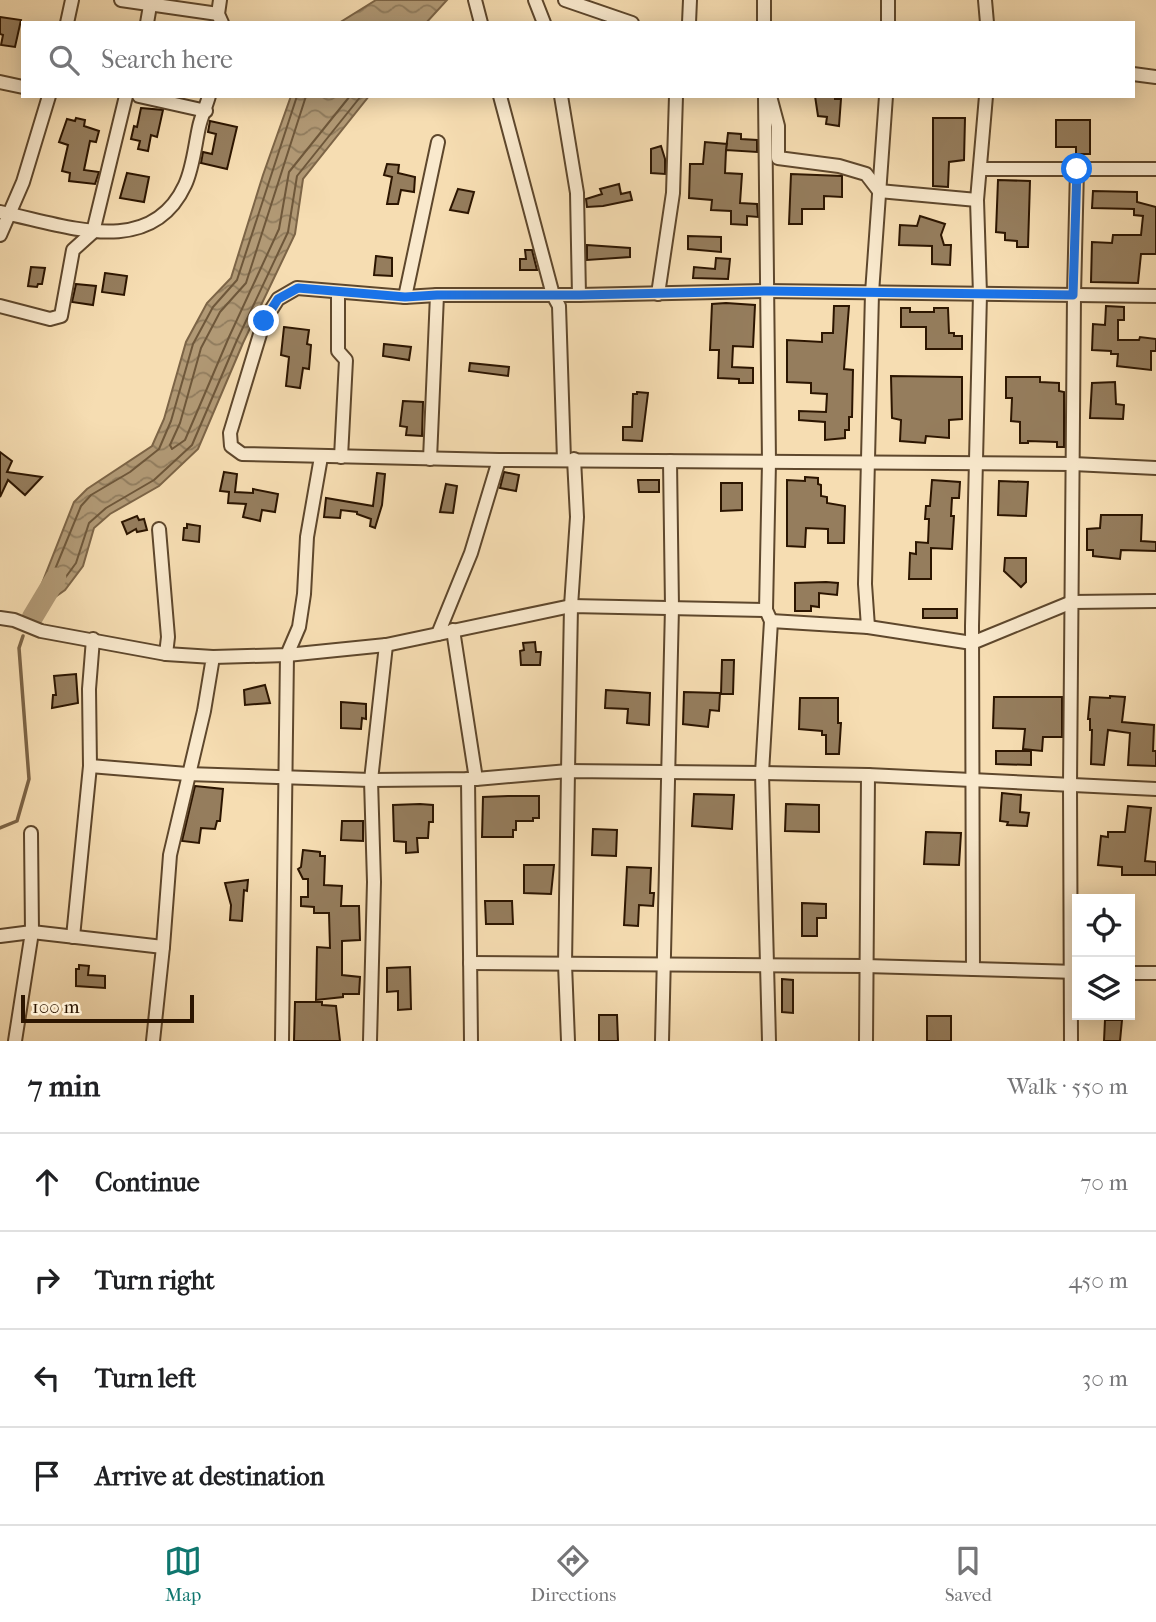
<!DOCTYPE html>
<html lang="en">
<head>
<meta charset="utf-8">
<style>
  body { margin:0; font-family:"IM FELL French Canon",serif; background:#f2f2f2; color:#202124 }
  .controls { position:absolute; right:21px; bottom:21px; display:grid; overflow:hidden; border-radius:0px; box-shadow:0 4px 18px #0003 }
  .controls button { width:63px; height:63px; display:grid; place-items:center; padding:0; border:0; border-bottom:2px solid #e0e0e0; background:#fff; color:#202124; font:35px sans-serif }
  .scale { position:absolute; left:21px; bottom:18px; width:173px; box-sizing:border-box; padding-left:7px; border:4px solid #2c1500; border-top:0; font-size:19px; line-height:24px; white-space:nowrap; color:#2c1500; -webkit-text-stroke:5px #f9e9cd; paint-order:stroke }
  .stop { position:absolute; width:21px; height:21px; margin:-16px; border:5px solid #1a73e8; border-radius:50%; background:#fff }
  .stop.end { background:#1a73e8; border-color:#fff; box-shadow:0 2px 7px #0008 }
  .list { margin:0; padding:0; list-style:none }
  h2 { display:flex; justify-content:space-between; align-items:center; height:91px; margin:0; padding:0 28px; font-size:30px }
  h2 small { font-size:23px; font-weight:400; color:#757577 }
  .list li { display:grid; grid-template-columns:46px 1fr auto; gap:21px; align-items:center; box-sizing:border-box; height:98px; padding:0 28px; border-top:2px solid #e0e0e0 }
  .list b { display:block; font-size:26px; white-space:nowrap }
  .list em { font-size:23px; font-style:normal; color:#757577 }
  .icon { flex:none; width:38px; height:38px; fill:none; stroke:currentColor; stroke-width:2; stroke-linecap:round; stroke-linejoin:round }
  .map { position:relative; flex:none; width:1156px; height:1041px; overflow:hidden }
  .search { position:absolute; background:#fff; box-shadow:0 4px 18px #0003; left:21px; right:21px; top:21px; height:77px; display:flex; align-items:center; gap:18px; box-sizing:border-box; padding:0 24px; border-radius:0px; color:#757577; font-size:26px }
  .sheet { height:483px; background:#fff }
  nav { display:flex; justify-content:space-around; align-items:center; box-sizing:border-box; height:98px; border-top:2px solid #e0e0e0; background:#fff; font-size:19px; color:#757577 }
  nav a { display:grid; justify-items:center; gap:4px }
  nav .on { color:#0f766e }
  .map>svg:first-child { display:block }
  .water { fill:url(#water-waves); stroke:#7c6446; stroke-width:2 }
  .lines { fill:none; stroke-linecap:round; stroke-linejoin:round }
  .shore { stroke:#6e573a; stroke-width:2 }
  .stream { stroke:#7c6446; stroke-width:3.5 }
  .river { stroke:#b19975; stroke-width:21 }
  .building { fill:#957d5d; stroke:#2c1500; stroke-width:2 }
  .minor-casing { stroke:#5e472c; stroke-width:16 }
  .minor { stroke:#f9e9cd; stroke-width:12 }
  .route { stroke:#1a73e8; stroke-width:9 }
</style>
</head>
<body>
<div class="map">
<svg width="1156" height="1041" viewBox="0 0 1156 1041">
  <defs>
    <pattern id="water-waves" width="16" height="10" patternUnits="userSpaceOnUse" patternTransform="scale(1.75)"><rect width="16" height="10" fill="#b19975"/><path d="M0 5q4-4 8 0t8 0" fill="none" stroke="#907c5e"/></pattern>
  </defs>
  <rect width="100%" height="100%" fill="#f6ddb2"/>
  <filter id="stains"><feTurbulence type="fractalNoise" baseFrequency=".00286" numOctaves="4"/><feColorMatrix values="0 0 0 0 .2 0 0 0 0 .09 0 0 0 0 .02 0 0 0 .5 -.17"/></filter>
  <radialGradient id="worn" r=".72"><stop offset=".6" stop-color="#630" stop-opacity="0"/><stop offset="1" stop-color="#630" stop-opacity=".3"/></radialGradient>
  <g class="water">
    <polygon points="376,0 447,0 426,23 339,23"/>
    <polygon points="291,96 369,96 303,179 295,234 243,343 198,449 159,486 110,514 94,528 83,566 65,590 55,597 42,600 41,586 74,502 87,489 152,446 164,419 186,342 207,303 231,278 263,175"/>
  </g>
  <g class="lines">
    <g class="shore">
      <polyline points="297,96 237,280 213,307 193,344 171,421 159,449 130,472 91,495 81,506 49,584 51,589 60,585 76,563 89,523 106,508 154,480 192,445 237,340 288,232 297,176 361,96"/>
      <polyline points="306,96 246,283 220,312 201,348 180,423 170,445 172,449 185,440 229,337 279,229 289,172 350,96"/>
    </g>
    <polyline class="stream" points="0,828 17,821 29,779 19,648 23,636"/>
    <polyline class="river" points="32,618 56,578"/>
  </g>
  <g class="building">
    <polygon points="0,17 21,20 15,47 1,45 3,35 0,34"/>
    <polygon points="815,96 835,96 835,99 841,99 839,126 826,124 827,117 818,116"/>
    <polygon points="141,108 163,110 157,137 151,135 148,151 138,149 140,141 131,139 134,126 137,127"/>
    <polygon points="76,118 85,120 84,126 99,131 96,142 90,141 84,170 99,172 95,184 69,181 70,173 62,171 68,145 59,142 67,119 75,121"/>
    <polygon points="933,118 965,118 964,160 949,162 948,187 933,186"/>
    <polygon points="1056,120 1090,120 1090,154 1076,154 1076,147 1056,147"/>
    <polygon points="210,121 237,127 227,169 201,163 203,152 212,154 216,134 208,132"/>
    <polygon points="728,133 741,134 741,139 757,140 757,152 726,150 725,173 742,174 740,203 757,204 758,217 747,216 747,225 731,224 731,211 711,210 712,200 689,198 690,164 703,164 705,142 727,144 726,150"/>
    <polygon points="661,146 665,159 665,174 651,173 651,149"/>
    <polygon points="387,164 399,165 398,173 415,177 414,192 401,190 398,204 387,204 392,177 384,175"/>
    <polygon points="127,173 149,177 144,202 120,198"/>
    <polygon points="791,174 842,176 842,197 824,196 824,209 802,209 802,224 789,224"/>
    <polygon points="998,180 1030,181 1028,247 1017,247 1017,241 1005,240 1005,233 996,232"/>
    <polygon points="619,184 621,194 630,192 632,200 603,206 587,207 586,199 602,194 600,189"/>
    <polygon points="458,189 474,192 468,213 450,210"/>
    <polygon points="1093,191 1137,192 1137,202 1156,207 1156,254 1141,254 1138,283 1091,282 1092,242 1112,243 1113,235 1141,235 1143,216 1134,215 1134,209 1092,208"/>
    <polygon points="920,216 945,224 941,235 944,245 951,245 950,265 932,264 932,246 899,245 900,225 917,226"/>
    <polygon points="688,236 721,237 721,252 688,249"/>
    <polygon points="587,245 630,248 630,257 587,260"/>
    <polygon points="525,250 532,250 537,270 520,270 520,259 526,259"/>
    <polygon points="376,256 392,258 392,276 374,275"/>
    <polygon points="716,258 730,259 728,279 693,278 694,267 715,269"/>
    <polygon points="31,267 45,268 42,284 38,284 37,287 28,286"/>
    <polygon points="105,273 127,276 124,295 102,292"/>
    <polygon points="76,284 96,286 93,305 72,302"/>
    <polygon points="726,303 755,305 753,347 733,346 732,367 753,368 753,383 739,383 739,379 718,378 719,350 710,350 712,304"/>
    <polygon points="834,306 849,306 844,369 853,370 852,417 849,417 849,430 845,430 845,438 825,440 825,422 799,420 799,411 826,412 827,394 811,393 811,383 787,382 787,340 822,342 822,333 833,333"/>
    <polygon points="1106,306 1124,307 1124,320 1118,320 1118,340 1139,340 1140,337 1156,339 1156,351 1151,351 1151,370 1117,366 1118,354 1111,354 1111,351 1092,350 1093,324 1105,325"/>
    <polygon points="901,308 910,308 910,312 934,312 934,308 948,308 949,333 954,333 954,336 962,336 962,349 926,349 926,327 901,327"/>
    <polygon points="284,327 309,330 307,344 311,345 309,369 303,368 300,388 286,386 289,357 281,355"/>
    <polygon points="384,344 411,347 409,360 383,356"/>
    <polygon points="470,363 509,367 508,376 469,371"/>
    <polygon points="891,376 962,377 962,419 949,420 949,438 926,436 925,443 900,441 901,420 892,418"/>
    <polygon points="1006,377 1040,377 1040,382 1059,383 1059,391 1064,392 1064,447 1057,447 1057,442 1028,441 1028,443 1020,443 1020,422 1011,421 1012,398 1006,398"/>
    <polygon points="1115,382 1116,404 1124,405 1123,419 1090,418 1092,383"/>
    <polygon points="637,392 648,393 642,441 623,440 623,427 632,427 633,394 637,394"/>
    <polygon points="403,401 423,402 422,436 406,435 407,427 400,426"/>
    <polygon points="0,452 12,461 7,472 42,477 25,495 8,480 0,497"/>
    <polygon points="224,472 237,474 235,492 253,493 253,489 278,494 275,512 262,510 260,521 243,517 246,504 228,503 229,492 220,491"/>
    <polygon points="504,472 519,475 516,491 500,488"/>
    <polygon points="377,473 385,474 382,505 375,528 370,526 371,519 357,514 357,512 341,510 340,518 324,517 326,498 373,506"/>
    <polygon points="805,477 818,478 818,484 821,485 821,496 827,497 827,503 845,506 844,543 828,543 828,529 806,528 805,547 787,546 787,480 805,481"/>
    <polygon points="638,480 659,480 659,492 639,492"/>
    <polygon points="932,480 960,482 959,498 952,498 951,516 954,516 952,549 931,548 931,579 909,579 910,553 916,554 916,542 928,543 929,519 925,519 926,506 930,506"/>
    <polygon points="999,481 1028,482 1026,516 998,515"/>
    <polygon points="721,483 742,483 742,510 721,511"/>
    <polygon points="446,484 457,486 453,513 440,512"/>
    <polygon points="1101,515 1142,515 1141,541 1156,542 1156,551 1121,550 1120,559 1093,556 1093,550 1087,550 1087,529 1100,528"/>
    <polygon points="137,516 139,520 144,519 147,530 137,532 136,529 127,534 122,522"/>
    <polygon points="187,524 200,526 199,542 183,540 184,528 187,528"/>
    <polygon points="1005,558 1026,558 1026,582 1021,587 1004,571"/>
    <polygon points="826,582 838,583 837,595 819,593 819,607 811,606 811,611 795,611 795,583"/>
    <rect x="923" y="609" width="34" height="9"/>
    <polygon points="535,642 536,652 541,652 540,665 521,665 520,651 524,650 523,643"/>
    <polygon points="722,660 734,660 733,694 721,694"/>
    <polygon points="76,674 78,703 52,708 53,695 56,695 54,676"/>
    <polygon points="265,685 270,703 245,705 244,690"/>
    <polygon points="606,690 650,693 649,725 627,723 628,709 605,708"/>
    <polygon points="684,692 720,693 719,711 710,710 708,727 683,724"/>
    <polygon points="1110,696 1125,697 1122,722 1154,725 1153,751 1156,751 1156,766 1128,765 1130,733 1108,730 1104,765 1091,764 1092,730 1090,730 1090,719 1088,719 1090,697 1110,698"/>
    <polygon points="994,697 1062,697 1062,737 1043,737 1042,751 1023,749 1025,729 993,728"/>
    <polygon points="800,698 838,698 838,723 841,723 839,754 826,754 826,735 822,735 822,731 799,729"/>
    <polygon points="341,702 366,704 366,719 362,718 361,729 341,728"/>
    <polygon points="996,751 1031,751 1031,765 996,764"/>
    <polygon points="195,786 223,789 220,821 217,821 215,829 201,828 199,843 182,841"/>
    <polygon points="1002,793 1021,795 1020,812 1029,813 1027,826 1007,825 1008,822 1000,821"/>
    <polygon points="694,794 734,795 732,829 692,826"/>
    <polygon points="508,796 539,796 539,818 533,818 533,821 516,821 516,830 513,830 513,837 482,837 483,797"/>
    <polygon points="420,804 433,805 433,822 429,822 428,838 417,838 418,852 406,853 406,842 394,841 393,805"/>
    <polygon points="786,804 819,805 819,832 785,831"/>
    <polygon points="1128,806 1151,808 1145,861 1156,862 1156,875 1122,875 1122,867 1098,865 1101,836 1108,837 1108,832 1125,832"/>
    <polygon points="342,821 363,821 363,841 341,840"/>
    <polygon points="593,829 617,830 616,856 592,855"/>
    <polygon points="926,832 961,833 959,865 924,864"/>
    <polygon points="303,850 320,852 320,856 325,856 324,885 342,886 341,906 359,906 360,940 342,941 342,975 360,977 359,994 343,994 343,997 316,1000 317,947 330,948 329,913 314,913 314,907 301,906 301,897 308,897 308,879 303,879 298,869 301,867"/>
    <polygon points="524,865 554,865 551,894 524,893"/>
    <polygon points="627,867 651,868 650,893 654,893 653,906 639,905 638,926 624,925"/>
    <polygon points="248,880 247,891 244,890 242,921 230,920 231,905 225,883"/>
    <polygon points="485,901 512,901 513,924 486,924"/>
    <polygon points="802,903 826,904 826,918 817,918 817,936 802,936"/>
    <polygon points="79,965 89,966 88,975 105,976 105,988 76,986 76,969 79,969"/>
    <polygon points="410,967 411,1009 398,1010 398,991 387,992 387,968"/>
    <polygon points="782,979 793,980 793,1013 782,1012"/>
    <polygon points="295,1002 322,1002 322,1005 336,1006 340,1041 294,1041"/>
    <polygon points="599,1015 617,1015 618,1041 599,1041"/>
    <rect x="927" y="1016" width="24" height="25"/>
    <polygon points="1105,1020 1122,1020 1120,1041 1104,1041"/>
  </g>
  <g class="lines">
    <g class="minor-casing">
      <g id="minor">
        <polyline points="121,0 218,14"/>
        <polyline points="220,0 218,14 222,23"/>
        <polyline points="475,0 481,23"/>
        <polyline points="535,0 544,23"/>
        <polyline points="565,0 632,23"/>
        <polyline points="764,0 764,23"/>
        <polyline points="888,0 888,23"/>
        <polyline points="985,0 987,23"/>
        <polyline points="67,23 72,0"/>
        <polyline points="147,23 151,0"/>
        <polyline points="689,23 690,0"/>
        <polyline points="1133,74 1156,77"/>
        <polyline points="0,82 23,87"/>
        <polyline points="139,96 206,111"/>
        <polyline points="500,96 553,295 559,306 564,460"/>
        <polyline points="561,96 577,193 579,295"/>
        <polyline points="765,96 769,462 766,610 771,621 762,773 769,1041"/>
        <polyline points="770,96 778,126 778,158 839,166 866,174 879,191 977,200"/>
        <polyline points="980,169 1156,169"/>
        <path d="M0 212C62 224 150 261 185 185 193 168 195 145 199 127 201 117 206 107 209 96"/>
        <polyline points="0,235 23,182 49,96"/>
        <polyline points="338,292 338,351 346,360 341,457"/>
        <polyline points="658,294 673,193 676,96"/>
        <polyline points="1156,296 767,291 579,295 437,295 405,297 297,288 278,299 264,321 230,433 231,446 242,454 499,460 1073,464 1156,468"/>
        <polyline points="405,297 438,142"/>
        <polyline points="0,306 50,319 61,316 73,250 93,232 126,96"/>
        <polyline points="430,459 437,295"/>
        <polyline points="159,529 168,637 166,654"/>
        <polyline points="0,618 14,620 41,631 166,654 213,657 204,711 170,855 163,947 153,1041"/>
        <polyline points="771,621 868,627 972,643 1072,602 1156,601"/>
        <polyline points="868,627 865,584 872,293 886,96"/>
        <polyline points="453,630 476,779"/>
        <polyline points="438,634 471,553 499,460"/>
        <polyline points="213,657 287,655 386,645 571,606 766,610"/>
        <polyline points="90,766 187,774 371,780 476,779 568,771 762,773 868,775 1156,789"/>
        <polyline points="468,779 471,1041"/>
        <polyline points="0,936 32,932 163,947"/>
        <polyline points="73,937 90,766 89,689 93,639"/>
        <polyline points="470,963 865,966 1077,972"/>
        <polyline points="973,969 972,626 980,294 977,200 986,96"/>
        <polyline points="1130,973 1156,973"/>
        <polyline points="15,1041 32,932 31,833"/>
        <polyline points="282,1041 287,655 299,627 304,594 307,537 321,457"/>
        <polyline points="370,1041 374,882 371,780 386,645"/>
        <polyline points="568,1041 565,964 568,771 571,606 577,517 574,459"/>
        <polyline points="662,1041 672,607 670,461"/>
        <polyline points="866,1041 868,775"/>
        <polyline points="1071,1041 1070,785 1074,295 1077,169"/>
      </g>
    </g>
    <use href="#minor" class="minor"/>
  </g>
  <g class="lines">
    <polyline class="route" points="264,321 278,299 298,288 405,297 437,295 579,295 767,291 1073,295 1077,169"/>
  </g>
  <rect width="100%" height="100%" filter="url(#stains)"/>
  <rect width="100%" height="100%" fill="url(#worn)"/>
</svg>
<div class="controls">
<button><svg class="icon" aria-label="locate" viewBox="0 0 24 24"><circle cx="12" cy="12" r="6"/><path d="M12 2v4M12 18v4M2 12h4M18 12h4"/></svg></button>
<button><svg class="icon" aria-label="layers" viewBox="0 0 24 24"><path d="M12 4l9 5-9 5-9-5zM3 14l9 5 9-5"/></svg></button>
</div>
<div class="scale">100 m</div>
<div class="stop" style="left:1077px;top:169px"></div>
<div class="stop end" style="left:264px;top:321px"></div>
<div class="search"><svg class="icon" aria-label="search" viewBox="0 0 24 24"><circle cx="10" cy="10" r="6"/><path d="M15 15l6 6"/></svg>Search here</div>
</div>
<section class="sheet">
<h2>7 min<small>Walk · 550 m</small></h2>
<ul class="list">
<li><svg class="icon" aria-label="ahead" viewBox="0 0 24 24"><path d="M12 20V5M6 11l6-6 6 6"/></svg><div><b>Continue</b></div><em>70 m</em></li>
<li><svg class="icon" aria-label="right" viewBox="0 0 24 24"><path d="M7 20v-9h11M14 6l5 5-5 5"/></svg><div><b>Turn right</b></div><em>450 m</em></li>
<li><svg class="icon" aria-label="left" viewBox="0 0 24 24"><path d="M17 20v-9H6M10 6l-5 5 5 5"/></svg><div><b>Turn left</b></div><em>30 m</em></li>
<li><svg class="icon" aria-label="arrive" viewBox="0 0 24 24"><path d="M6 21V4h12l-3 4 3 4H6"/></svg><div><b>Arrive at destination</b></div></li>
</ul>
</section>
<nav>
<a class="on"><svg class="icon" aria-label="map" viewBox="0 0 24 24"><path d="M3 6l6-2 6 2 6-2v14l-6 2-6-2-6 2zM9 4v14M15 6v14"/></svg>Map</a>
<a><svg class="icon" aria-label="directions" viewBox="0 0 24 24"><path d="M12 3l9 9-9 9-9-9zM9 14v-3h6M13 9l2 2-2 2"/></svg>Directions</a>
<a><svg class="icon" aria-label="saved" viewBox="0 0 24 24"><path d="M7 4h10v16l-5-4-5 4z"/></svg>Saved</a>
</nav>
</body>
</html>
